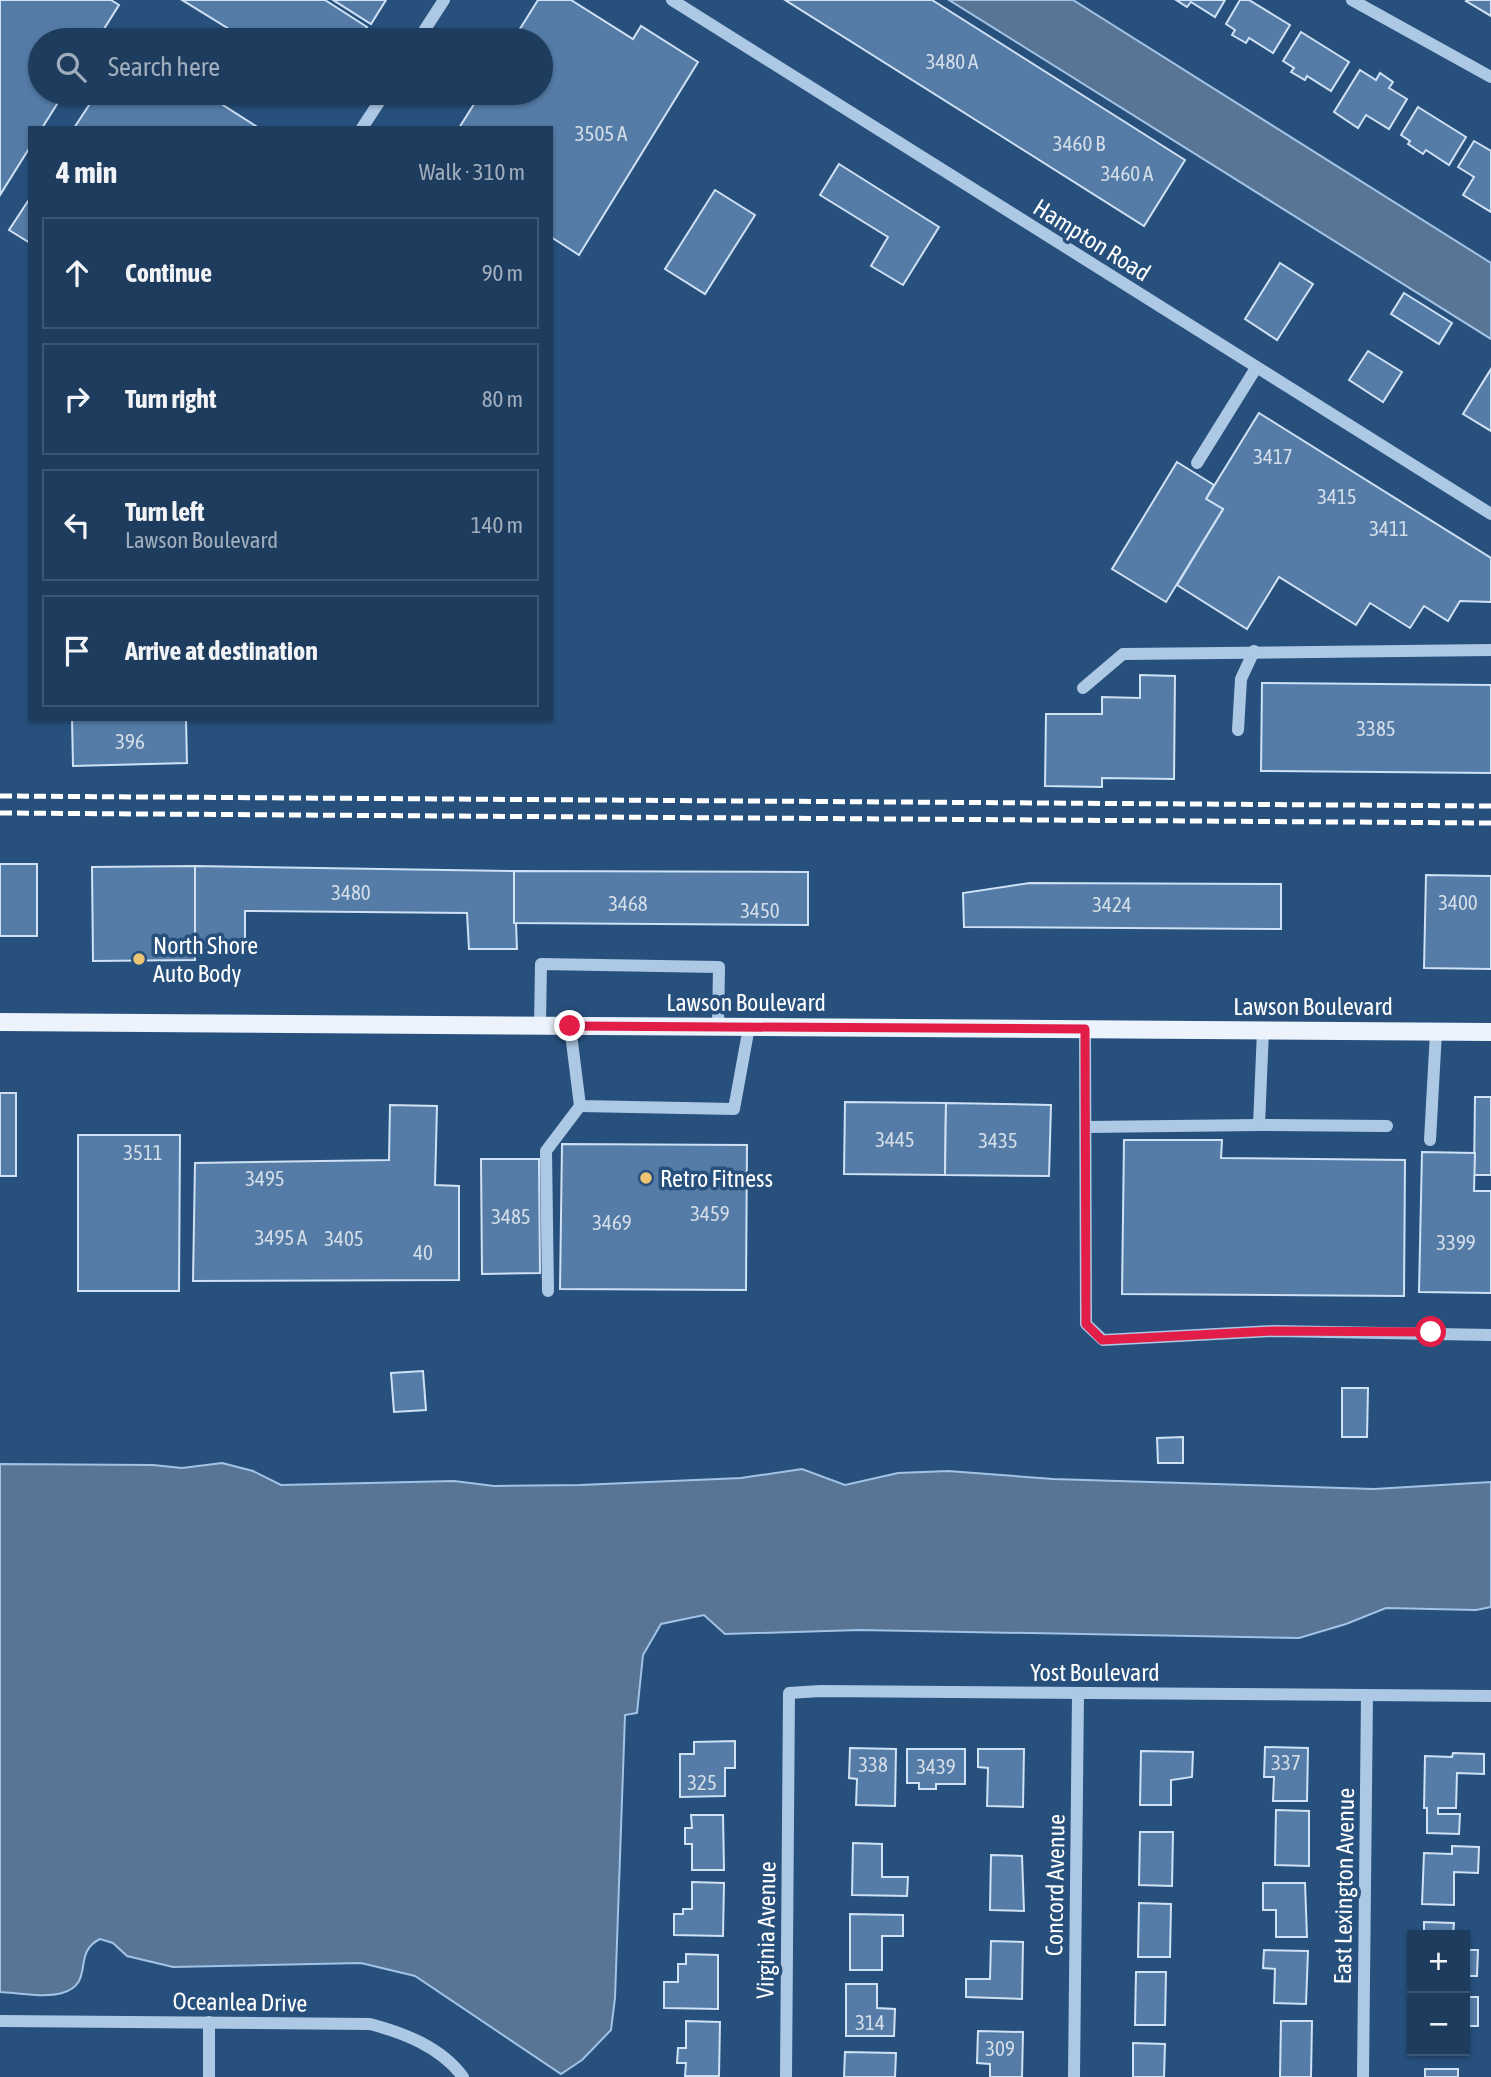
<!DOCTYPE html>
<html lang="en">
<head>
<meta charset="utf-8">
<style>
  body { margin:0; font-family:"Asap Condensed",sans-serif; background:#2a4767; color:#f1f3f6 }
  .controls { position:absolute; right:21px; bottom:21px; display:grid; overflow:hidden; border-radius:0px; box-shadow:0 2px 5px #0004 }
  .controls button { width:63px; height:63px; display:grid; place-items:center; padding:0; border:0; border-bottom:2px solid #3b5673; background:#1d3c5e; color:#f1f3f6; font:35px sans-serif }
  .stop { position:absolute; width:21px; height:21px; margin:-16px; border:5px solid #e11d48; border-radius:50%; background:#fff }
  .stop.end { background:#e11d48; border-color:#fff; box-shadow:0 2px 7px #0008 }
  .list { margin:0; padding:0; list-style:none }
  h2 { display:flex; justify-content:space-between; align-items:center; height:91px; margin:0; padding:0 28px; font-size:30px }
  h2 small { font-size:23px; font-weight:400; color:#a0adbc }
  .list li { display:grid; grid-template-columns:46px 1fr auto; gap:21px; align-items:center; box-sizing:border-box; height:112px; margin:0 14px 14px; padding:0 14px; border:2px solid #3b5673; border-radius:0px }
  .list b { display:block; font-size:26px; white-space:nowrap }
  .list p { margin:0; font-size:23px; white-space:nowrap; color:#a0adbc }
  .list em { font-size:23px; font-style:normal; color:#a0adbc }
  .icon { flex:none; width:38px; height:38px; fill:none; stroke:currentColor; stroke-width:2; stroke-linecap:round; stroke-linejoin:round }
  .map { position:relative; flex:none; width:1491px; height:2077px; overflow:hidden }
  .search { position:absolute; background:#1d3c5e; box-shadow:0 2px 5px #0004; left:28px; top:28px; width:525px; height:77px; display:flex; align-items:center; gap:18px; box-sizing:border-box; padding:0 24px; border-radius:38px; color:#a0adbc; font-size:26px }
  .panel { position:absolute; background:#1d3c5e; box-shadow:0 2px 5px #0004; left:28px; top:126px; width:525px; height:595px; border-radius:0px }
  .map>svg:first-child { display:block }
  .water { fill:#597595; stroke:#a2c3e5; stroke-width:2 }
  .building { fill:#547ca7; stroke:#cfe1f4; stroke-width:2 }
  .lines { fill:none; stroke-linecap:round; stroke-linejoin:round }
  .minor { stroke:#adc8e4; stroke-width:12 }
  .major { stroke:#edf3fd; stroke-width:18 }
  .rail { stroke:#fff; stroke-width:5; stroke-dasharray:12 5; stroke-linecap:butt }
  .route { stroke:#e11d48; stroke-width:9 }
  .poi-dot { fill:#ecc573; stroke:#27507d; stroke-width:2.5 }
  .labels { text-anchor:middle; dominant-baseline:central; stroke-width:7; stroke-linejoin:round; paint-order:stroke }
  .number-label { font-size:21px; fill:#d4dee9 }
  .street-label { font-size:24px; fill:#fff; stroke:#27507d }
  .poi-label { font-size:24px; fill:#fff; stroke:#27507d; text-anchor:start }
</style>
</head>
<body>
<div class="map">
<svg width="1491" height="2077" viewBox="0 0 1491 2077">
  <rect width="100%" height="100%" fill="#27507d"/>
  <g class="water">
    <polygon points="949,0 1073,0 1491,263 1491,339"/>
    <path d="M222 1463 253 1471 281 1485 454 1481 494 1486 580 1485 741 1478 802 1469 845 1485 898 1473 948 1471 1053 1479 1374 1489 1491 1482V1607L1476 1610 1386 1608 1346 1624 1299 1638 860 1630 725 1634 704 1615 661 1624 643 1655 637 1713 625 1715 615 1998 611 2030 582 2060 561 2074 415 1976 361 1963 173 1967 127 1956 113 1943 100 1939C71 1953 96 1983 62 1993 45 1998 18 1993 0 1992V1464L153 1465 182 1468Z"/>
  </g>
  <g class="building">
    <polygon points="0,0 111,0 119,5 97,40 40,40 40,93 64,93 42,128 30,128 30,147 0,195"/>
    <polygon points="182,0 325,0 367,27 359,40 247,40"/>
    <polygon points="333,0 386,0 371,24"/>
    <polygon points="538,0 571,0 633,39 641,26 698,62 579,255 551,237 551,128 459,128 481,93 541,93 541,40 513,40"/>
    <polygon points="785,0 932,0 1185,160 1144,226"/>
    <polygon points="1176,0 1225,0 1215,17 1191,2 1187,7"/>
    <polygon points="1240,0 1249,0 1290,25 1273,53 1249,38 1246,43 1232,35 1235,30 1226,24"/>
    <polygon points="1491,0 1491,16 1466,1 1467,0"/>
    <polygon points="1301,32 1349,62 1331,91 1307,76 1305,80 1291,72 1294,68 1283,61"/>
    <polygon points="1360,70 1376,80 1380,73 1393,82 1389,88 1407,99 1389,129 1366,115 1358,128 1334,112"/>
    <polygon points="97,93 204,93 259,128 74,128"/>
    <polygon points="1418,107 1466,137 1449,165 1426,150 1423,154 1408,144 1410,141 1401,135"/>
    <polygon points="1474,141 1491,151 1491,212 1463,195 1474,177 1458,167"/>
    <polygon points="839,164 939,227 903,285 871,266 888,237 820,195"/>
    <polygon points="715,190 755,215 705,294 665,269"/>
    <polygon points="30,198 30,243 9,230"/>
    <polygon points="1280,263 1313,284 1277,340 1245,319"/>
    <polygon points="1404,293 1452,323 1439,344 1391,314"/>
    <polygon points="1368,351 1402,372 1383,402 1349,380"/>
    <polygon points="1491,369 1491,431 1463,414"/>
    <polygon points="1259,413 1491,558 1491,602 1460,601 1448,621 1424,606 1410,628 1370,603 1356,625 1279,577 1247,629 1177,585 1223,509 1206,499"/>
    <polygon points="1177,462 1214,485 1206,499 1223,509 1166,602 1112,569"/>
    <polygon points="1140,675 1175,676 1174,779 1102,778 1102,787 1045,786 1046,714 1102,714 1102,697 1140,698"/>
    <polygon points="1262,683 1491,685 1491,773 1261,771"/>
    <polygon points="72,719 186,719 187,763 73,766"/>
    <rect x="0" y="864" width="37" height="72"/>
    <polygon points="195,866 195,960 93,961 92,867"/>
    <polygon points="195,866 514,871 517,949 469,949 467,913 245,911 245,951 195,951"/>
    <polygon points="514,871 808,872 808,925 514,923"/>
    <polygon points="1426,875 1491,876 1491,969 1424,968"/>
    <polygon points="1030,883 1281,884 1281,929 964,927 963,893"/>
    <rect x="0" y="1093" width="16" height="83"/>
    <polygon points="1475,1097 1491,1097 1491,1175 1474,1175"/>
    <polygon points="845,1102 946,1103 945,1175 844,1174"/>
    <polygon points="946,1103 1051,1105 1049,1176 945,1175"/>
    <polygon points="390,1105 437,1106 435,1185 459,1186 459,1280 193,1281 195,1163 389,1160"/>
    <polygon points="78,1135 180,1135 179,1291 78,1291"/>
    <polygon points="1124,1140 1222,1140 1221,1158 1405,1160 1404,1296 1122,1294"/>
    <polygon points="562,1144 747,1145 746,1290 560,1289"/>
    <polygon points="1422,1152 1475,1153 1474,1191 1491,1191 1491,1293 1419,1292"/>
    <polygon points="481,1159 539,1159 540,1273 482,1274"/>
    <polygon points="423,1371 426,1410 394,1412 391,1373"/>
    <polygon points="1342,1388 1368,1388 1367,1437 1342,1437"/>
    <polygon points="1183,1437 1183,1463 1158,1463 1157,1438"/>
    <polygon points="735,1741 735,1768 725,1768 725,1796 680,1797 680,1754 694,1754 694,1742"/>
    <polygon points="1265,1747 1308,1748 1307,1801 1273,1801 1274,1777 1264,1777"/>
    <polygon points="850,1748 896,1749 895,1806 856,1805 857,1779 849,1778"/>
    <polygon points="907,1749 965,1749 965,1784 936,1784 936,1789 919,1789 919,1783 907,1783"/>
    <polygon points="978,1749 1024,1749 1023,1807 987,1806 988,1768 978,1767"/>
    <polygon points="1141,1751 1193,1752 1192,1777 1171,1780 1171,1805 1140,1805"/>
    <polygon points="1453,1753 1484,1754 1484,1774 1457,1773 1456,1808 1438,1808 1438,1814 1460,1814 1459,1834 1427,1833 1427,1808 1424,1808 1425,1756 1452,1757"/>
    <polygon points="1276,1810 1309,1811 1309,1866 1275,1865"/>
    <polygon points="691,1815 723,1815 724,1870 692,1870 692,1844 685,1844 685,1828 692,1828"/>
    <polygon points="1140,1832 1173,1832 1172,1886 1139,1885"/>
    <polygon points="853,1843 882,1844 882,1877 908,1877 907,1896 852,1895"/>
    <polygon points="1452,1846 1479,1847 1478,1873 1454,1872 1454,1905 1422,1904 1424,1853 1452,1854"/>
    <polygon points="991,1855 1022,1856 1024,1911 990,1910"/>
    <polygon points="692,1882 724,1883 723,1936 674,1935 674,1914 683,1914 683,1909 692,1909"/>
    <polygon points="1263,1883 1305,1883 1307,1937 1276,1937 1276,1910 1263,1910"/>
    <polygon points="1139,1903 1171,1904 1170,1957 1138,1957"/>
    <polygon points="850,1914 903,1915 903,1936 882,1936 882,1970 850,1970"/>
    <polygon points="1424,1922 1454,1923 1453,1935 1424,1935"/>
    <polygon points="991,1941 1023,1942 1022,1999 966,1997 966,1979 990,1979"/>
    <polygon points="1264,1950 1308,1951 1306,2004 1274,2003 1275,1969 1263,1968"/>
    <polygon points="1465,1950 1478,1950 1477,1976 1465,1976"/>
    <polygon points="686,1954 718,1955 718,2009 664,2008 664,1982 678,1982 678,1964 686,1964"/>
    <polygon points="1136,1972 1166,1972 1165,2025 1135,2025"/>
    <polygon points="846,1984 877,1984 877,2008 895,2009 894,2036 846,2036"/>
    <rect x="1465" y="1997" width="13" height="29"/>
    <polygon points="686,2021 720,2022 719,2076 685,2076 686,2063 677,2063 678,2048 686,2048"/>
    <polygon points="1281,2021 1312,2021 1311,2077 1280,2077"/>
    <polygon points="978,2031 1023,2032 1022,2077 990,2077 990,2064 977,2063"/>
    <polygon points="1133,2043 1165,2044 1164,2077 1133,2077"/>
    <polygon points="845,2052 896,2053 895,2077 844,2077"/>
    <rect x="1425" y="2069" width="33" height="8"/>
  </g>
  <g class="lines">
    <g class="minor">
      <polyline points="672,0 1491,514"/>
      <polyline points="1352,0 1491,77"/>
      <polyline points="418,40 444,0"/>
      <polyline points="362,128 385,93"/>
      <polyline points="1197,463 1256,368"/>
      <polyline points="1083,688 1123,654 1491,650"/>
      <polyline points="1238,730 1241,679 1254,651"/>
      <polyline points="540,1025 541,964 719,967 718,1027"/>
      <polyline points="570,1026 580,1106 734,1109 749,1027"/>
      <polyline points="1085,1029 1086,1324 1103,1340 1274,1331 1491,1335"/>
      <polyline points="1263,1030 1259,1125 1387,1126"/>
      <polyline points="1086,1127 1259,1125"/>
      <polyline points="1430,1140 1436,1032"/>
      <polyline points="548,1291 546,1151 580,1106"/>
      <path d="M0 2021 370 2024C404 2033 441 2047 463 2077"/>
      <polyline points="209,2022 209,2077"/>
      <polyline points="786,2077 789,1693 820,1691 1491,1696"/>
      <polyline points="1074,2077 1078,1693"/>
      <polyline points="1363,2077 1367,1695"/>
    </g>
    <polyline class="major" points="0,1022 1491,1032"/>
    <g class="rail">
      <polyline points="0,796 1491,806"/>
      <polyline points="0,813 1491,823"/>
    </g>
  </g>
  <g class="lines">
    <polyline class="route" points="570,1026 1085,1029 1086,1324 1102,1340 1274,1331 1431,1332"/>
  </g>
  <g class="poi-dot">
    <circle cx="139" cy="959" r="7"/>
    <circle cx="646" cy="1178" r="7"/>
  </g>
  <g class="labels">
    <g class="number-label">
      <text x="952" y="61">3480 A</text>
      <text x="601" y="133">3505 A</text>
      <text x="1079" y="143">3460 B</text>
      <text x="1127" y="173">3460 A</text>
      <text x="1273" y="456">3417</text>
      <text x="1337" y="496">3415</text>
      <text x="1389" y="528">3411</text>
      <text x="1376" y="728">3385</text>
      <text x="130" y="741">396</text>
      <text x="351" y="892">3480</text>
      <text x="1458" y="902">3400</text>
      <text x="628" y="903">3468</text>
      <text x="1112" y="904">3424</text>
      <text x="760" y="910">3450</text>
      <text x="895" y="1139">3445</text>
      <text x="998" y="1140">3435</text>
      <text x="143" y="1152">3511</text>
      <text x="265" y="1178">3495</text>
      <text x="710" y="1213">3459</text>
      <text x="511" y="1216">3485</text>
      <text x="612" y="1222">3469</text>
      <text x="281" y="1237">3495 A</text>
      <text x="344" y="1238">3405</text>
      <text x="1456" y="1242">3399</text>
      <text x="423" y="1252">40</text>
      <text x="1286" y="1762">337</text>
      <text x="873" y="1764">338</text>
      <text x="936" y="1766">3439</text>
      <text x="702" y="1782">325</text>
      <text x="870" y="2022">314</text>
      <text x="1000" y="2048">309</text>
    </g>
    <g class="street-label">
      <text transform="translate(1092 240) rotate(32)">Hampton Road</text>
      <text x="746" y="1002">Lawson Boulevard</text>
      <text x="1313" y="1006">Lawson Boulevard</text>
      <text x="1095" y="1672">Yost Boulevard</text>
      <text transform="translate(1055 1885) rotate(-89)">Concord Avenue</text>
      <text transform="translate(1344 1886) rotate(-89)">East Lexington Avenue</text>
      <text transform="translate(766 1930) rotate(-89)">Virginia Avenue</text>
      <text transform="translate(240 2002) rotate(1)">Oceanlea Drive</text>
    </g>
    <g class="poi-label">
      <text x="153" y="945">North Shore<tspan x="153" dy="28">Auto Body</tspan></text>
      <text x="660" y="1178">Retro Fitness</text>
    </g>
  </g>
</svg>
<div class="controls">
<button>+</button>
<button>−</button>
</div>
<div class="stop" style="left:1431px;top:1332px"></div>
<div class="stop end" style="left:570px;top:1026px"></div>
<div class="search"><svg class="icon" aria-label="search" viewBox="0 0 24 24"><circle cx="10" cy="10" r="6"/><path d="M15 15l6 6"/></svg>Search here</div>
<section class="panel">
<h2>4 min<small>Walk · 310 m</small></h2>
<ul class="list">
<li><svg class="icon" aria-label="ahead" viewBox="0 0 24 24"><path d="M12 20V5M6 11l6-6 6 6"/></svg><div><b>Continue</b></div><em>90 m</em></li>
<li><svg class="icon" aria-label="right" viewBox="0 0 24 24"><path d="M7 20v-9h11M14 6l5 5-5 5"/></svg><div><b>Turn right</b></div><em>80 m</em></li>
<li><svg class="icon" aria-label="left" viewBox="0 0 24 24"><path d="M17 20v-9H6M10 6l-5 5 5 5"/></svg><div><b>Turn left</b><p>Lawson Boulevard</p></div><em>140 m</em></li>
<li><svg class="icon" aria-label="arrive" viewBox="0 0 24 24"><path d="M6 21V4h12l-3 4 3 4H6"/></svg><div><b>Arrive at destination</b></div></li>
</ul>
</section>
</div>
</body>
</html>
